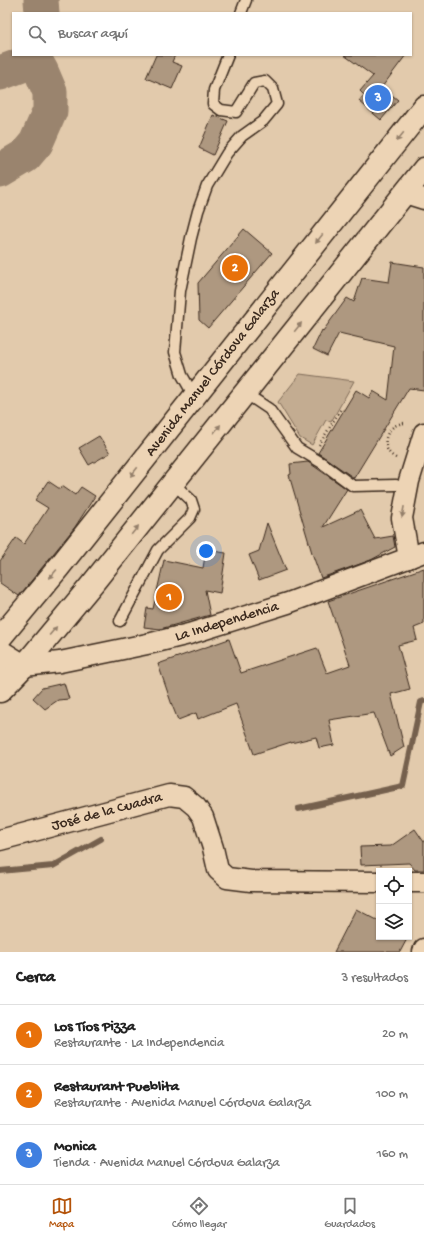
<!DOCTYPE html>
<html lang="es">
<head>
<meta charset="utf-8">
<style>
  body { margin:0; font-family:"Gochi Hand",sans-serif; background:#f2f2f2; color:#222 }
  .controls { position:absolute; right:12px; bottom:12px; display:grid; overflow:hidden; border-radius:0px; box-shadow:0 1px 3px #0004 }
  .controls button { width:36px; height:36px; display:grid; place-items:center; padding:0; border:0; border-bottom:1px solid #e0e0e0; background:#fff; color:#222; font:20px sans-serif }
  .you { position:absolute; left:206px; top:551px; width:14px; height:14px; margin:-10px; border:3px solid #fff; border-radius:50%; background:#1a73e8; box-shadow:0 0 0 6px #1a73e833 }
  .badge { display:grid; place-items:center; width:26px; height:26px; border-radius:50%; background:#b45309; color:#fff; font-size:13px; font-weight:700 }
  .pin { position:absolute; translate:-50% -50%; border:2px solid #fff; box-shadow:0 1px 4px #0006 }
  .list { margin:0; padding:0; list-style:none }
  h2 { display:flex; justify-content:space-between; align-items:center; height:52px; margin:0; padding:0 16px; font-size:17px }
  h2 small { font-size:13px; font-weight:400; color:#767676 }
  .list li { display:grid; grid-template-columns:26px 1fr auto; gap:12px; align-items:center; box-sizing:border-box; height:60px; padding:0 16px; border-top:1px solid #e0e0e0 }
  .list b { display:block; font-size:15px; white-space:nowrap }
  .list p { margin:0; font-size:13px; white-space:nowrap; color:#767676 }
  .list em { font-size:13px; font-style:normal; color:#767676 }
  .icon { flex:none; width:22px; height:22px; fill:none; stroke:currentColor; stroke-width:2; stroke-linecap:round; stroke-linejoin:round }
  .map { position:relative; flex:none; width:424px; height:952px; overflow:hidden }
  .search { position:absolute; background:#fff; box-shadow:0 1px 3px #0004; left:12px; right:12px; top:12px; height:44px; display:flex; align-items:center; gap:10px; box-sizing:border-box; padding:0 14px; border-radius:0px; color:#767676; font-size:15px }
  .sheet { height:232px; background:#fff }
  nav { display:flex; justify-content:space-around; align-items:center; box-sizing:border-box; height:56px; border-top:1px solid #e0e0e0; background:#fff; font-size:11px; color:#767676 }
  nav a { display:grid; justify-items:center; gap:2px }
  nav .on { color:#b45309 }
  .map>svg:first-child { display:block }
  .green { fill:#c3ac91; stroke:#7f6b58 }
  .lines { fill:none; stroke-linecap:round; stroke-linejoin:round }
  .stream { stroke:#74604e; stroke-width:6 }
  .river { stroke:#9a846e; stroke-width:35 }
  .building { fill:#ae9880; stroke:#3b2a1e }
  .lane-casing { stroke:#3b2a1e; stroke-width:13 }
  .street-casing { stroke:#3b2a1e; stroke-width:23 }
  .primary-casing { stroke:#3b2a1e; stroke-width:25 }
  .path { stroke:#3b2a1e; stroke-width:2.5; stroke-dasharray:1 3; stroke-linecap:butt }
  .lane { stroke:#edd4b5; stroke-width:10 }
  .street { stroke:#edd4b5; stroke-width:20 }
  .primary { stroke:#edd4b5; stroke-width:22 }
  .oneway { fill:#947f6a }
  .labels { text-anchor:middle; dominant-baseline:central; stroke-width:4; stroke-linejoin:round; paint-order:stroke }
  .street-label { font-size:15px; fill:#3b2a1e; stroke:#edd4b5 }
</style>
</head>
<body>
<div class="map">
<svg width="424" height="952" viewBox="0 0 424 952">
  <rect width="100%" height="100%" fill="#e2caac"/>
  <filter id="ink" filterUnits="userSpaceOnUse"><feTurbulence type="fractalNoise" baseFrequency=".025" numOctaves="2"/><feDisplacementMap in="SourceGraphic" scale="8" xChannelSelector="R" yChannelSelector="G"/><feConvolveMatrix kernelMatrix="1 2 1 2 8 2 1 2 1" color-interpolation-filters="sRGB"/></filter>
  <g filter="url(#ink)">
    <polygon class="green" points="300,374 354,381 331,422 326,420 312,445 300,438 278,402"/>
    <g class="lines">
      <g class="stream">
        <polyline points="298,809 403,786 421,702 424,701"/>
        <polyline points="0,871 53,866 101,839"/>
      </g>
      <g class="river">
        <polyline points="41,0 42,13"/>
        <polyline points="0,73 19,66 33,57 34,55"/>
        <polyline points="0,171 25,156 36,143 50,111 50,92 41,71 33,57"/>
      </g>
    </g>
    <g class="building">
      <polygon points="156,55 175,55 172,62 182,66 172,89 146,78"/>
      <polygon points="344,55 406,55 382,87 398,100 381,120 359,101 364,95 360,91 373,76"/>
      <polygon points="213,115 228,121 213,155 199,148"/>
      <polygon points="244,229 272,253 208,328 199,320 198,283"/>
      <polygon points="392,262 424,267 424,390 409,388 354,478 318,453 356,390 369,398 373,391 388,400 394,346 339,333 327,356 313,349 322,330 323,331 347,298 354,302 362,278 389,282"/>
      <polygon points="99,436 110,453 89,465 79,448"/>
      <polygon points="308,462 347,489 323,527 360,510 375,539 393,536 395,547 371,560 321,578 312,553 289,475 291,474 290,464"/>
      <polygon points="48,481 60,489 62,486 75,495 81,487 95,496 75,527 19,596 0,583 0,561 16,538 24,544 48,508 35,500"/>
      <polygon points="267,523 286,570 259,580 249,555 259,551"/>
      <polygon points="206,550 226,553 220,593 205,590 210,615 160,629 144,627 147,608 153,609 164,560 203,568"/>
      <polygon points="424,568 424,624 414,628 417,640 398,645 410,689 391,694 404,747 390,756 374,713 329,720 334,745 319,748 316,737 291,743 291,742 254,754 236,704 198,719 196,713 178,720 172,705 158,664 229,639 241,673 317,648 327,673 350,665 328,601"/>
      <polygon points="64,683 69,699 58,700 45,709 33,698 42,688"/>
      <polygon points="415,829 424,842 424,870 415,870 409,863 361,865 360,847 391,846"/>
      <polygon points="356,909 379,921 379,937 408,937 400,952 334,952"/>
    </g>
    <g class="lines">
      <g class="lane-casing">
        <g id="lane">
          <polyline points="241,13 246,0"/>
          <polyline points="245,393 269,409 297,448 322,463 353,486 396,485"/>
          <polyline points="194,396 182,375 175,352 180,291 191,238 198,211 207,186 227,153 242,136 263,121 277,104 273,89 265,81 254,83 236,112 221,110 213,104 214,90 228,55"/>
          <polyline points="120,621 158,550 190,518 194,509 191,500 173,483"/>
        </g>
      </g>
      <g class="street-casing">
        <g id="street">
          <polyline points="405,193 424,199"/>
          <polyline points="409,558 402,518 409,481 424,433"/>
          <polyline points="0,673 24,666 60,662 152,643 189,634 288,603 424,552"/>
          <polyline points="0,840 169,795 184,797 196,807 203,817 213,848 218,870 227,878 251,881 379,882"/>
          <polyline points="409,882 424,882"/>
          <polyline points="423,952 424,949"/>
        </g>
      </g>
      <g class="primary-casing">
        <g id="primary">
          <polyline points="0,638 59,567 424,107"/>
          <polyline points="0,651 24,666"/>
          <polyline points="0,691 24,666 93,583 424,169"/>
        </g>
      </g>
      <g class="path">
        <polyline points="319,445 341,409 343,410"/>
        <path d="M396 458C377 448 386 422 407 423"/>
      </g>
      <use href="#lane" class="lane"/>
      <use href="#street" class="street"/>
      <use href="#primary" class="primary"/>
    </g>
    <defs><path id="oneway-solid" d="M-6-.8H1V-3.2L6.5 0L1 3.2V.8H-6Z"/></defs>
    <g class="oneway">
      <use href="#oneway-solid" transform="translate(400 137) rotate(129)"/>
      <use href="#oneway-solid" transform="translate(319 239) rotate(128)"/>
      <use href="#oneway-solid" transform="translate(298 327) rotate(-51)"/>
      <use href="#oneway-solid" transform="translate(217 429) rotate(-51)"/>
      <use href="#oneway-solid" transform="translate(134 472) rotate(128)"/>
      <use href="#oneway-solid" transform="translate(403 512) rotate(101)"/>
      <use href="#oneway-solid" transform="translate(135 530) rotate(-51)"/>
      <use href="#oneway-solid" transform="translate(53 574) rotate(130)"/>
      <use href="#oneway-solid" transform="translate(53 631) rotate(-50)"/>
    </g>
  </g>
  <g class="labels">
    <g class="street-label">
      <text transform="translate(213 373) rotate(-52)">Avenida Manuel Córdova Galarza</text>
      <text transform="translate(227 622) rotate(-17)">La Independencia</text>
      <text transform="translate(107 812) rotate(-15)">José de la Cuadra</text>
    </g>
  </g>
</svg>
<div class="controls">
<button><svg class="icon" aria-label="locate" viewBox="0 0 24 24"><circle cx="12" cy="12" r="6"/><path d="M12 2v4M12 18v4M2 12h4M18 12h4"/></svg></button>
<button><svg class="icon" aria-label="layers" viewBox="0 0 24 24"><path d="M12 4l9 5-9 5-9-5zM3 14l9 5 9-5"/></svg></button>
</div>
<div class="you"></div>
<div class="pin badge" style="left:169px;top:597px;background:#e8710a">1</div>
<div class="pin badge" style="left:235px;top:268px;background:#e8710a">2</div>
<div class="pin badge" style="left:378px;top:98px;background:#3f7fe0">3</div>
<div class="search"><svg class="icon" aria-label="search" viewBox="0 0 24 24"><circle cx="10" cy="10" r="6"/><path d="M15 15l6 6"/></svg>Buscar aquí</div>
</div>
<section class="sheet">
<h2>Cerca<small>3 resultados</small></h2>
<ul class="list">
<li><span class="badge" style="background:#e8710a">1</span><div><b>Los Tíos Pizza</b><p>Restaurante · La Independencia</p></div><em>20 m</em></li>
<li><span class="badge" style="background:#e8710a">2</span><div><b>Restaurant Pueblita</b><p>Restaurante · Avenida Manuel Córdova Galarza</p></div><em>100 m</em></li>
<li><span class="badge" style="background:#3f7fe0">3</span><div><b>Monica</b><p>Tienda · Avenida Manuel Córdova Galarza</p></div><em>160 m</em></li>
</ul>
</section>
<nav>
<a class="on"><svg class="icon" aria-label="map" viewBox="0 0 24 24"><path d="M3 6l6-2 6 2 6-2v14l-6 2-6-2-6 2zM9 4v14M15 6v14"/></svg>Mapa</a>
<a><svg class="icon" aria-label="directions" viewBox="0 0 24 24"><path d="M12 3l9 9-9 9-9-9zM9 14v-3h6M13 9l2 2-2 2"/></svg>Cómo llegar</a>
<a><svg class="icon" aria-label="saved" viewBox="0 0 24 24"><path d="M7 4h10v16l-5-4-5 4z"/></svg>Guardados</a>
</nav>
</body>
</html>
